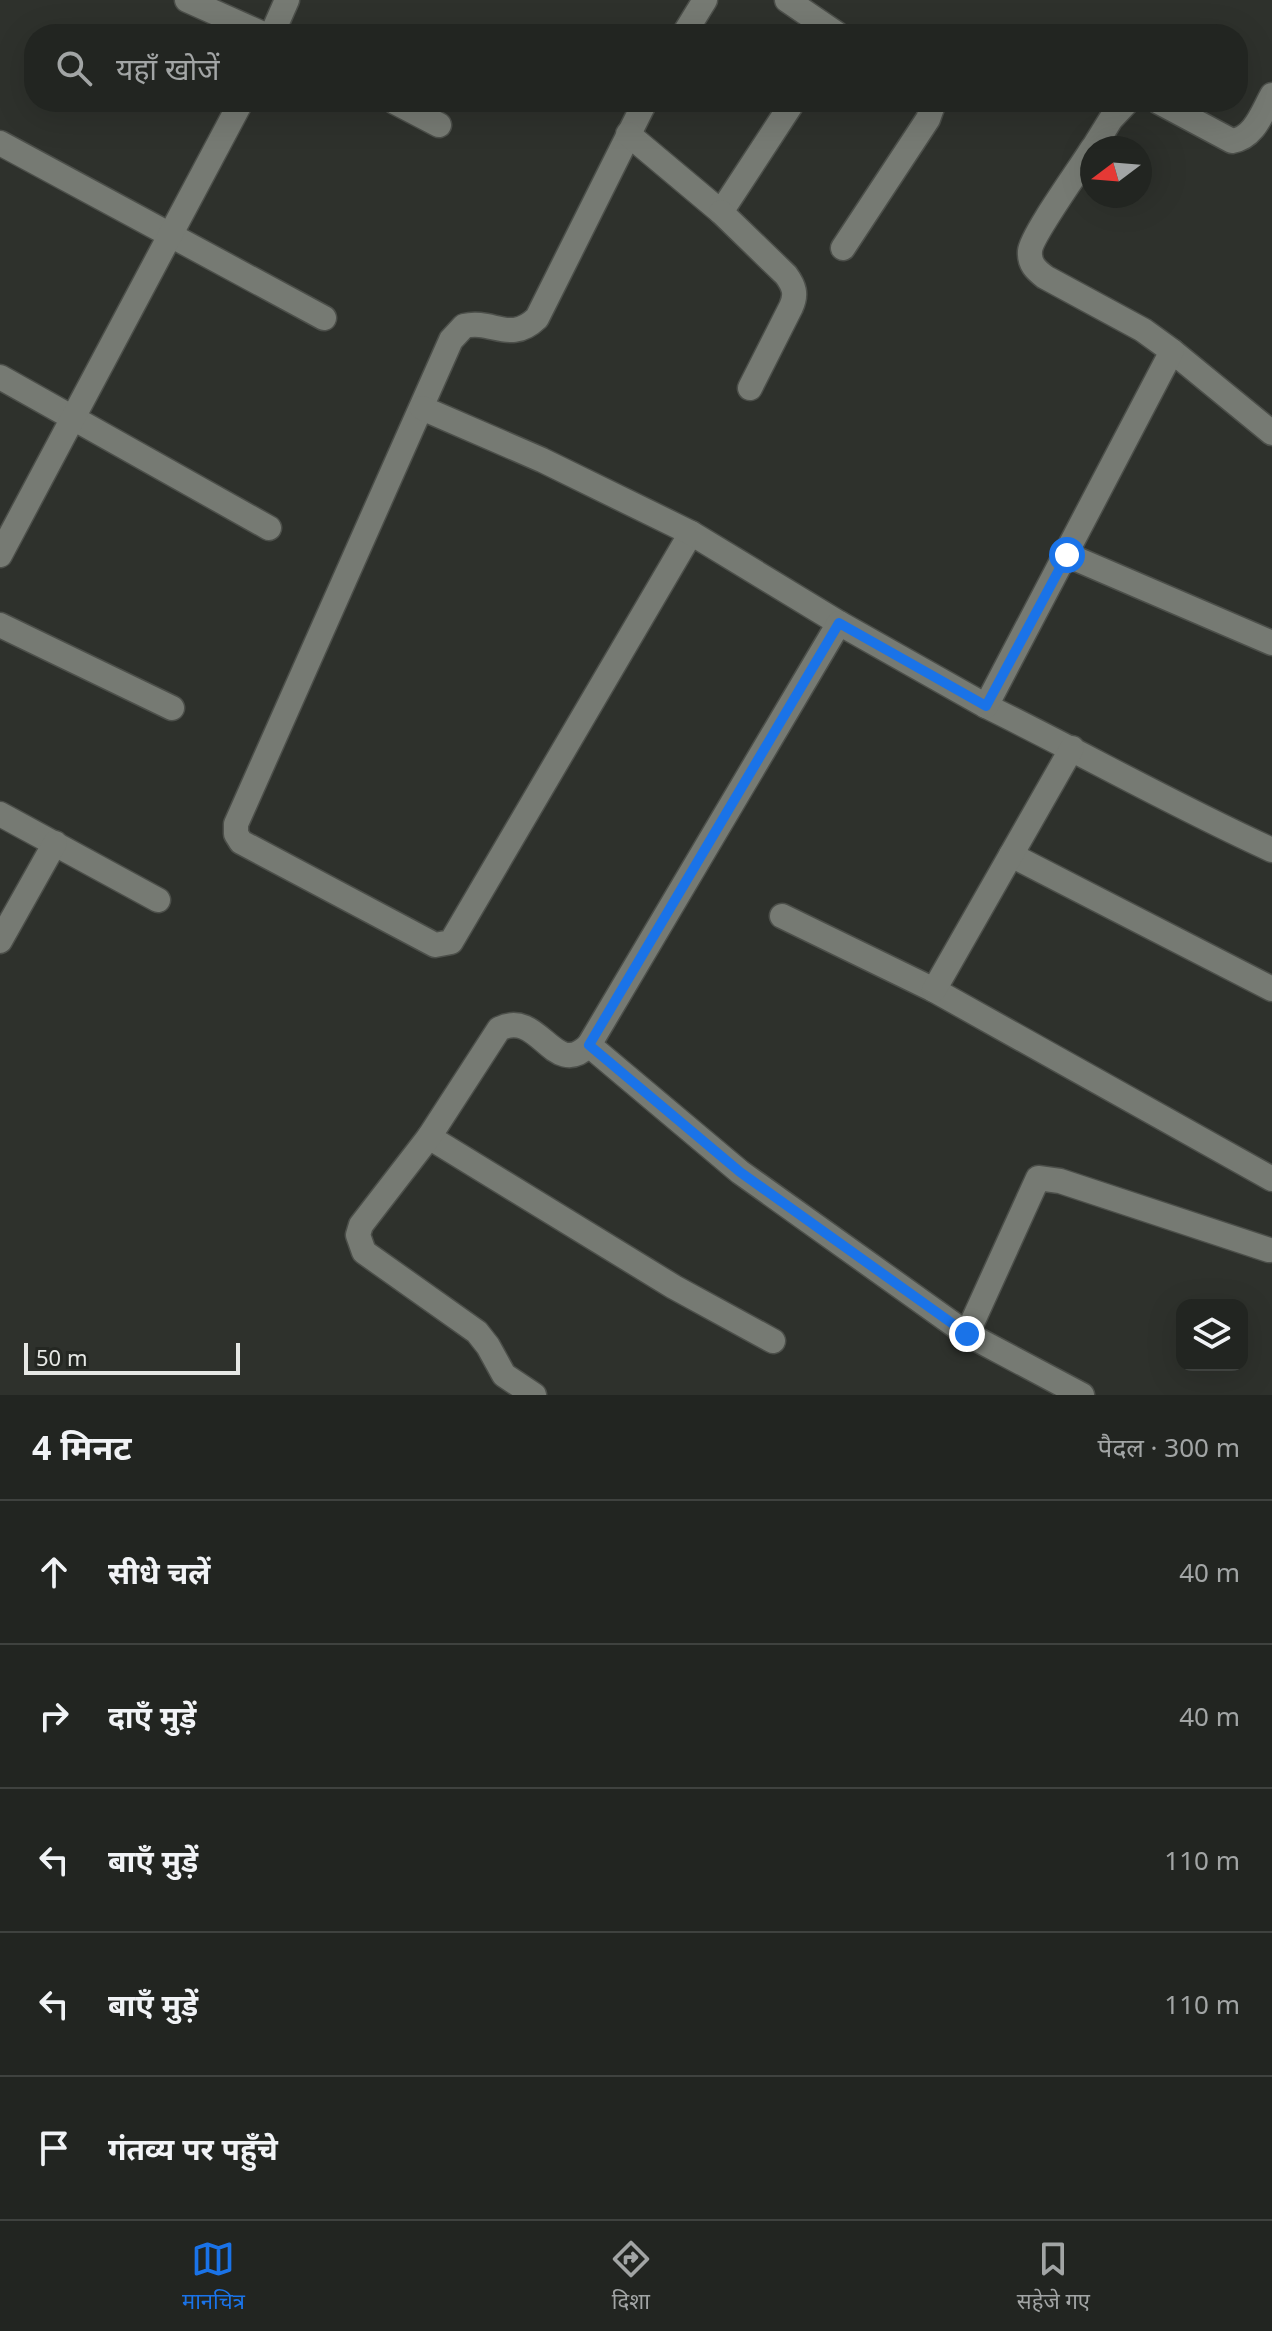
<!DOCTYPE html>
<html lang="hi">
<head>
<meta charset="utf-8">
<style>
  body { margin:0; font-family:"Noto Sans","Noto Sans Devanagari",sans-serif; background:#2e312e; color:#f1f3f6 }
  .controls { position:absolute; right:24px; bottom:24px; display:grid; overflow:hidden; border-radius:16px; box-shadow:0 8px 32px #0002 }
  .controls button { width:72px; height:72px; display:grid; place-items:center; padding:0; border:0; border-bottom:2px solid #3f423f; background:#222521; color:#f1f3f6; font:40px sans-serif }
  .compass { position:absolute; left:1080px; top:136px; width:72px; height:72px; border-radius:50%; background:#222521; box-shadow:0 8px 32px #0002; rotate:254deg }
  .scale { position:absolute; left:24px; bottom:20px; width:216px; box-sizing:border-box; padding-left:8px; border:4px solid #e6e8e5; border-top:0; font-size:22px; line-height:28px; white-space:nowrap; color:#e6e8e5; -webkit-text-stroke:6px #242722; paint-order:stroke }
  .stop { position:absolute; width:24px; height:24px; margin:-18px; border:6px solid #1a73e8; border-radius:50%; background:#fff }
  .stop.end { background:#1a73e8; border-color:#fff; box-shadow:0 2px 8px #0008 }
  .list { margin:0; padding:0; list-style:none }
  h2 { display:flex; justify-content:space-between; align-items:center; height:104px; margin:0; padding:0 32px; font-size:34px }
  h2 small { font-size:26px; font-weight:400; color:#a2a5a5 }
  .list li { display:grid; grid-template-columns:52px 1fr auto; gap:24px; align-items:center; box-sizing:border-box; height:144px; padding:0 32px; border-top:2px solid #3f423f }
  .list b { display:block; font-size:30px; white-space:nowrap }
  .list em { font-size:26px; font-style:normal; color:#a2a5a5 }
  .icon { flex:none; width:44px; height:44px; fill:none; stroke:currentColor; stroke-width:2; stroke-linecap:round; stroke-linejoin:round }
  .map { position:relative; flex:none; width:1272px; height:1395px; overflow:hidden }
  .search { position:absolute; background:#222521; box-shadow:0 8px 32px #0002; left:24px; right:24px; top:24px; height:88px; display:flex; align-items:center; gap:20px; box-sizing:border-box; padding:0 28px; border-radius:32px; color:#a2a5a5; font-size:30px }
  .sheet { height:824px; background:#222521 }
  nav { display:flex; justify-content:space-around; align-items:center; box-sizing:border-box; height:112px; border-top:2px solid #3f423f; background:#222521; font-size:22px; color:#a2a5a5 }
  nav a { display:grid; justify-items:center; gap:4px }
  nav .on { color:#1a73e8 }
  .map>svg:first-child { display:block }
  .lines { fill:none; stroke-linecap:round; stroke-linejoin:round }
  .minor-casing { stroke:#4c4f4a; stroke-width:27 }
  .minor { stroke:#767a73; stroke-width:24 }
  .route { stroke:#1a73e8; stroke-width:10 }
</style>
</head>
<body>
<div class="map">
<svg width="1272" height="1395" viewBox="0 0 1272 1395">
  <rect width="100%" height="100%" fill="#2e312c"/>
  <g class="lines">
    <g class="minor-casing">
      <g id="minor">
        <polyline points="187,0 263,34"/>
        <polyline points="787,0 837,34"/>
        <polyline points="272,34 287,0"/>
        <polyline points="684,34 705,0"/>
        <polyline points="395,102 439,125"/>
        <path d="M645 102 537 318C510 344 493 319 464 326L451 340 236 824V834L241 842 435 945 451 942 691 533"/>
        <path d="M1159 102 1232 141C1254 138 1262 113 1272 95"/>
        <polyline points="628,134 721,212 793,102"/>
        <polyline points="0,143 324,318"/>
        <polyline points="1093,148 1111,119 1127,102"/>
        <path d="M721 212 786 275C794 286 797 294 791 307L750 388"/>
        <polyline points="843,248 928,119 934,102"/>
        <polyline points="1172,351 1272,433"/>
        <polyline points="0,377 269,528"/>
        <polyline points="422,408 542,460 691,533 839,623"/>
        <polyline points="0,555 241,102"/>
        <polyline points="1067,555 1272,643"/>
        <polyline points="0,625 172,708"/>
        <path d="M986 706C1082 753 1175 806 1272 850"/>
        <polyline points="0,814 158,900"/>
        <polyline points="1011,855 1272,989"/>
        <polyline points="782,916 934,990 1272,1179"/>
        <polyline points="0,941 55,843"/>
        <polyline points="934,990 1072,748"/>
        <polyline points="589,1045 740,1172 967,1334 1082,1395"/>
        <polyline points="429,1137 674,1287 773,1341"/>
        <polyline points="967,1334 1038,1178 1060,1181 1269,1250"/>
        <path d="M534 1395 504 1375 488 1346 477 1332 364 1252 358 1235 361 1225 429 1137 499 1029C540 1008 553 1081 589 1045L839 623 986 706 1172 351 1143 330 1045 277C1036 270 1029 264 1030 251 1031 236 1081 167 1092 149"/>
      </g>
    </g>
    <use href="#minor" class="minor"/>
  </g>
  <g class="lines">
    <polyline class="route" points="967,1334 740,1172 589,1045 839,623 986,706 1067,555"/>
  </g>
</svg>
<div class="controls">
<button><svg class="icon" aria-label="layers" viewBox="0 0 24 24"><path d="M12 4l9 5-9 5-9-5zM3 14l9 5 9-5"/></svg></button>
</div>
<svg class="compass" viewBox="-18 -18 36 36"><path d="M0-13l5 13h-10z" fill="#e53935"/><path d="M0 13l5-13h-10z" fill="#a2a5a5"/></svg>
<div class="scale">50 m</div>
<div class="stop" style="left:1067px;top:555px"></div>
<div class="stop end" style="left:967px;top:1334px"></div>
<div class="search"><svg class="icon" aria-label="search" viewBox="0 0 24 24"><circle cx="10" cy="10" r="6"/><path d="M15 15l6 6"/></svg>यहाँ खोजें</div>
</div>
<section class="sheet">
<h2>4 मिनट<small>पैदल · 300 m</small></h2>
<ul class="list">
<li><svg class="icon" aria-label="ahead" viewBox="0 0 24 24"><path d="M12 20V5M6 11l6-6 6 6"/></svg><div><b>सीधे चलें</b></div><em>40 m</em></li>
<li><svg class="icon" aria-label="right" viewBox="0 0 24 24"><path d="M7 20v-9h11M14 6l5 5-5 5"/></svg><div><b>दाएँ मुड़ें</b></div><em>40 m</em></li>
<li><svg class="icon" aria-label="left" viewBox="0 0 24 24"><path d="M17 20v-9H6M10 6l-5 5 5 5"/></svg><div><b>बाएँ मुड़ें</b></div><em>110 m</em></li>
<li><svg class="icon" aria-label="left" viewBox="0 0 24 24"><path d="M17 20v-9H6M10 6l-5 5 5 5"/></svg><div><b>बाएँ मुड़ें</b></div><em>110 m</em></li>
<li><svg class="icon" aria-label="arrive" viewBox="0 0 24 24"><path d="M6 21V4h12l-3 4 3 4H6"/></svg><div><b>गंतव्य पर पहुँचे</b></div></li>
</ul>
</section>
<nav>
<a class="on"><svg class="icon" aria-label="map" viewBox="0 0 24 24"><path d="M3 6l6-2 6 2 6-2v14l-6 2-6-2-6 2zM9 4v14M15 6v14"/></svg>मानचित्र</a>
<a><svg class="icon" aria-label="directions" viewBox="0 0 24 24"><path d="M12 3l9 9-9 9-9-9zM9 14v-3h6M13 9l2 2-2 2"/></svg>दिशा</a>
<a><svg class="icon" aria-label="saved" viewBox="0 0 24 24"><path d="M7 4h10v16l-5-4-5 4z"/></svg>सहेजे गए</a>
</nav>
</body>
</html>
